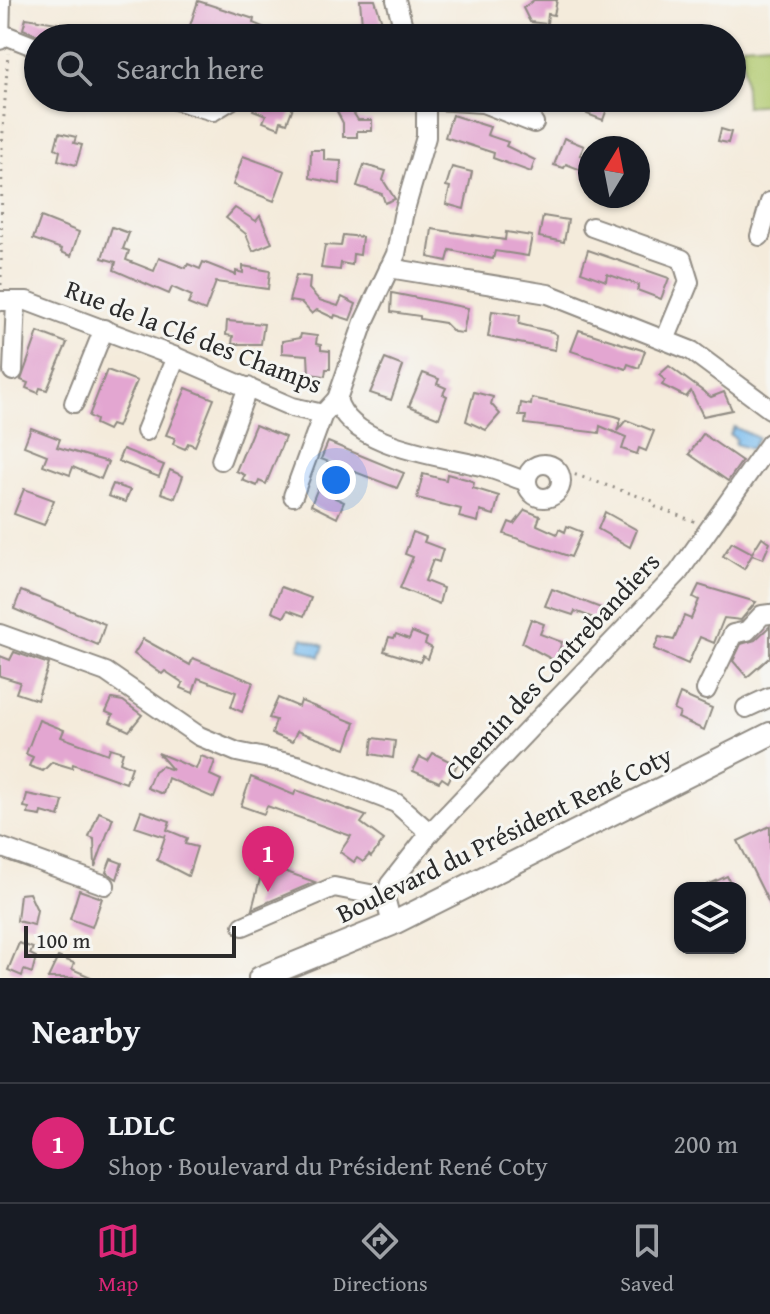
<!DOCTYPE html>
<html lang="en">
<head>
<meta charset="utf-8">
<style>
  body { margin:0; font-family:"Gentium Book Plus",serif; background:#242831; color:#f1f3f6 }
  .controls { position:absolute; right:24px; bottom:24px; display:grid; overflow:hidden; border-radius:16px; box-shadow:0 2px 6px #0004 }
  .controls button { width:72px; height:72px; display:grid; place-items:center; padding:0; border:0; border-bottom:2px solid #363941; background:#171b24; color:#f1f3f6; font:40px sans-serif }
  .compass { position:absolute; left:578px; top:136px; width:72px; height:72px; border-radius:50%; background:#171b24; box-shadow:0 2px 6px #0004; rotate:10deg }
  .scale { position:absolute; left:24px; bottom:20px; width:212px; box-sizing:border-box; padding-left:8px; border:4px solid #2b2b2b; border-top:0; font-size:22px; line-height:28px; white-space:nowrap; color:#2b2b2b; -webkit-text-stroke:6px #f6f6f2; paint-order:stroke }
  .you { position:absolute; left:336px; top:480px; width:28px; height:28px; margin:-20px; border:6px solid #fff; border-radius:50%; background:#1a73e8; box-shadow:0 0 0 12px #1a73e833 }
  .badge { display:grid; place-items:center; width:52px; height:52px; border-radius:50%; background:#db2777; color:#fff; font-size:26px; font-weight:700 }
  .pin { position:absolute; translate:-50% -66px; filter:drop-shadow(0 2px 4px #0008) }
  .pin::after { content:''; position:absolute; top:42px; width:28px; height:24px; background:inherit; clip-path:polygon(0 0,100% 0,50% 100%) }
  .list { margin:0; padding:0; list-style:none }
  h2 { display:flex; justify-content:space-between; align-items:center; height:104px; margin:0; padding:0 32px; font-size:34px }
  h2 small { font-size:26px; font-weight:400; color:#9ea1a6 }
  .list li { display:grid; grid-template-columns:52px 1fr auto; gap:24px; align-items:center; box-sizing:border-box; height:120px; padding:0 32px; border-top:2px solid #363941 }
  .list b { display:block; font-size:30px; white-space:nowrap }
  .list p { margin:0; font-size:26px; white-space:nowrap; color:#9ea1a6 }
  .list em { font-size:26px; font-style:normal; color:#9ea1a6 }
  .icon { flex:none; width:44px; height:44px; fill:none; stroke:currentColor; stroke-width:2; stroke-linecap:round; stroke-linejoin:round }
  .map { position:relative; flex:none; width:770px; height:978px; overflow:hidden }
  .search { position:absolute; background:#171b24; box-shadow:0 2px 6px #0004; left:24px; right:24px; top:24px; height:88px; display:flex; align-items:center; gap:20px; box-sizing:border-box; padding:0 28px; border-radius:44px; color:#9ea1a6; font-size:30px }
  .sheet { height:224px; background:#171b24 }
  nav { display:flex; justify-content:space-around; align-items:center; box-sizing:border-box; height:112px; border-top:2px solid #363941; background:#171b24; font-size:22px; color:#9ea1a6 }
  nav a { display:grid; justify-items:center; gap:4px }
  nav .on { color:#db2777 }
  .map>svg:first-child { display:block }
  .green { fill:#b1c96f; stroke:#6e7a4d; stroke-width:2 }
  .water { fill:#78bbee; stroke:#52738c; stroke-width:2 }
  .building { fill:#e3a6d1 }
  .lines { fill:none; stroke-linecap:round; stroke-linejoin:round }
  .minor-casing { stroke:#908b83; stroke-width:22 }
  .major-casing { stroke:#908b83; stroke-width:26 }
  .path { stroke:#908b83; stroke-width:3; stroke-dasharray:2 6; stroke-linecap:butt }
  .minor { stroke:#fff; stroke-width:18 }
  .major { stroke:#fff; stroke-width:22 }
  .labels { text-anchor:middle; dominant-baseline:central; stroke-width:6; stroke-linejoin:round; paint-order:stroke }
  .street-label { font-size:26px; fill:#2b2b2b; stroke:#f6f6f2 }
</style>
</head>
<body>
<div class="map">
<svg width="770" height="978" viewBox="0 0 770 978">
  <rect width="100%" height="100%" fill="#f6f6f2"/>
  <filter id="ink" filterUnits="userSpaceOnUse"><feTurbulence type="fractalNoise" baseFrequency=".0125" numOctaves="2"/><feDisplacementMap in="SourceGraphic" scale="16" xChannelSelector="R" yChannelSelector="G"/><feConvolveMatrix kernelMatrix="1 2 1 2 8 2 1 2 1" color-interpolation-filters="sRGB"/></filter>
  <filter id="wash" filterUnits="userSpaceOnUse"><feTurbulence type="fractalNoise" baseFrequency=".006" numOctaves="4" result="noise"/><feDisplacementMap in="SourceGraphic" scale="32" xChannelSelector="R" yChannelSelector="G"/><feGaussianBlur stdDeviation="1.8" result="paint"/><feColorMatrix in="noise" values="0 0 0 0 0 0 0 0 0 0 0 0 0 0 0 0 0 1.4 0 .05"/><feComposite in="paint" operator="in"/></filter>
  <g filter="url(#wash)">
    <rect width="100%" height="100%" fill="#f4ebdb"/>
    <polygon class="green" points="770,43 770,104 746,106 742,45"/>
    <g class="water">
      <polygon points="734,427 758,438 751,449 735,444 736,439 730,435"/>
      <polygon points="303,638 324,646 320,657 299,648"/>
    </g>
    <g id="blocks">
      <g class="building">
        <polygon points="360,0 375,0 387,38 314,38 313,31 362,24"/>
        <polygon points="534,0 557,0 554,15 548,14 547,24 530,22 523,8"/>
        <polygon points="198,1 254,19 253,23 289,38 186,38"/>
        <polygon points="26,18 57,23 56,27 61,28 60,38 44,38 23,29"/>
        <polygon points="258,98 269,98 293,107 287,123 281,121 279,128 263,122 266,115 253,110"/>
        <polygon points="330,98 344,98 358,120 372,120 372,131 357,131 357,137 343,137 343,123"/>
        <polygon points="570,98 603,98 601,103 608,106 603,120 587,114 590,107"/>
        <polygon points="452,115 490,127 487,135 508,142 506,146 535,160 531,172 493,158 494,153 445,137"/>
        <polygon points="721,129 731,132 728,143 718,141"/>
        <polygon points="59,133 76,137 74,143 82,145 76,165 58,160 60,151 55,148"/>
        <polygon points="564,138 584,146 580,155 590,158 590,184 579,169 566,164 564,168 554,165"/>
        <polygon points="311,150 324,150 324,160 341,161 340,184 310,178"/>
        <polygon points="243,156 285,171 274,201 233,185"/>
        <polygon points="364,165 386,171 383,180 395,199 385,203 382,194 357,186"/>
        <polygon points="452,167 472,172 464,209 446,204 450,187 446,186"/>
        <polygon points="235,208 256,221 260,216 272,243 253,251 246,234 226,218"/>
        <polygon points="543,216 568,220 564,242 539,237"/>
        <polygon points="41,217 79,232 71,256 61,252 62,249 33,239"/>
        <polygon points="112,227 129,233 123,249 129,251 126,260 154,271 159,258 186,268 188,264 200,269 203,262 236,275 236,271 243,273 243,266 270,271 268,289 216,282 205,311 188,304 192,296 172,287 169,294 114,270 116,262 102,258"/>
        <polygon points="432,229 505,240 506,232 532,236 528,256 495,251 493,259 450,250 447,261 428,257"/>
        <polygon points="343,235 362,237 360,255 353,254 352,265 341,263 340,270 321,268 325,245 341,246"/>
        <polygon points="588,250 669,278 661,299 637,290 639,285 607,274 606,281 581,272"/>
        <polygon points="296,275 310,277 309,289 319,300 338,306 342,297 356,304 350,320 335,315 334,318 317,310 312,314 302,303 289,301"/>
        <polygon points="392,293 468,308 463,333 454,332 445,323 420,319 420,316 391,312"/>
        <polygon points="492,311 520,315 519,324 552,332 557,335 555,350 488,337"/>
        <polygon points="227,321 264,324 261,344 232,344 233,336 226,335"/>
        <polygon points="579,330 645,351 639,368 628,364 626,369 571,351"/>
        <polygon points="38,332 67,343 47,390 40,388 38,393 26,388 28,383 21,380"/>
        <polygon points="301,334 317,336 316,344 321,345 321,350 330,351 330,369 326,369 325,376 309,374 308,355 282,353 282,341 300,338"/>
        <polygon points="385,359 403,366 391,400 370,393"/>
        <polygon points="669,366 711,397 724,392 732,410 703,416 691,391 686,397 662,385 665,380 659,375"/>
        <polygon points="107,370 137,381 117,427 111,425 108,430 95,424 96,420 89,416"/>
        <polygon points="423,373 439,379 437,384 446,388 443,394 447,396 439,418 409,406"/>
        <polygon points="186,388 214,399 195,446 188,443 185,449 173,444 175,438 166,435"/>
        <polygon points="474,392 493,397 491,404 500,414 486,430 466,421"/>
        <polygon points="532,398 615,416 621,418 617,431 626,420 654,431 646,451 639,448 637,454 622,449 626,437 600,426 599,433 525,424 526,416 519,416 521,403 531,405"/>
        <polygon points="255,425 285,437 266,484 259,481 257,486 242,480 245,475 236,471"/>
        <polygon points="31,428 60,439 57,447 108,462 101,479 73,467 70,475 43,465 47,455 24,446"/>
        <polygon points="703,434 742,461 728,481 689,454"/>
        <polygon points="328,442 404,473 397,488 321,459"/>
        <polygon points="123,449 164,465 159,477 118,461"/>
        <polygon points="170,470 183,476 175,498 161,493"/>
        <polygon points="423,474 446,480 447,474 466,479 474,482 473,488 499,496 494,515 480,511 478,522 459,517 461,509 417,498"/>
        <polygon points="113,484 130,490 125,502 108,496"/>
        <polygon points="319,485 337,493 335,498 344,502 337,518 311,505"/>
        <polygon points="24,489 54,500 44,525 14,514"/>
        <polygon points="525,510 540,516 537,525 557,534 559,529 565,532 567,526 582,532 571,557 504,534 509,522 514,524"/>
        <polygon points="605,512 637,530 630,547 598,529"/>
        <polygon points="413,532 426,537 424,542 443,549 439,562 433,560 425,581 443,588 439,604 400,588 413,557 405,554"/>
        <polygon points="762,537 770,543 763,559 752,555 744,569 723,556 732,542 752,553"/>
        <polygon points="699,585 756,602 741,620 724,618 714,643 700,637 688,664 654,649 659,637 674,640 684,616 691,619 699,600 693,597"/>
        <polygon points="281,587 311,598 304,616 288,610 284,617 272,612"/>
        <polygon points="552,589 611,612 607,623 575,611 573,615 545,606"/>
        <polygon points="21,591 105,624 98,645 14,609"/>
        <polygon points="531,619 544,624 540,634 562,642 555,661 522,643"/>
        <polygon points="770,626 770,657 747,677 733,661 741,644 755,640"/>
        <polygon points="412,632 427,638 425,644 432,648 428,659 423,656 420,662 384,651 389,637 394,638 396,634 409,639"/>
        <polygon points="143,639 190,665 193,658 253,682 242,712 231,707 236,692 198,678 193,693 181,688 183,683 165,671 162,674 134,654"/>
        <polygon points="14,652 49,664 37,700 16,693 20,682 0,676 0,656 10,660"/>
        <polygon points="680,694 712,708 704,730 678,718 680,713 674,710"/>
        <polygon points="278,698 299,707 301,701 355,723 346,749 297,731 292,742 272,734 276,720 269,718"/>
        <polygon points="112,699 123,701 142,715 129,731 110,722 113,715 106,712"/>
        <polygon points="39,720 64,730 61,737 108,754 110,748 123,752 120,762 132,767 126,783 73,764 72,768 52,762 43,771 29,766 33,757 26,754"/>
        <polygon points="373,738 395,741 393,758 371,754"/>
        <polygon points="158,753 196,769 201,756 215,761 210,775 221,780 214,798 168,778 163,794 147,788 154,771 162,766 173,770"/>
        <polygon points="433,753 457,765 448,782 442,778 439,782 413,771 420,757 428,761"/>
        <polygon points="251,777 294,795 296,790 366,816 361,823 384,840 371,857 369,855 363,862 357,858 354,862 340,852 351,836 267,806 264,814 241,806"/>
        <polygon points="27,794 63,801 59,817 42,812 41,816 28,814 29,808 24,807"/>
        <polygon points="141,811 170,821 167,830 187,838 185,844 197,847 188,876 157,860 166,834 165,837 135,827"/>
        <polygon points="99,812 113,818 95,867 94,839 89,837"/>
        <polygon points="770,826 770,905 738,841"/>
        <polygon points="111,859 122,863 117,879 106,872"/>
        <polygon points="281,870 315,882 252,909 260,879"/>
        <polygon points="727,876 733,888 701,888"/>
        <polygon points="79,890 102,898 92,927 70,919"/>
        <polygon points="29,893 37,910 34,925 17,921 20,894"/>
        <polygon points="19,943 33,948 30,954 36,957 32,973 24,970 22,976 8,970"/>
        <polygon points="58,957 74,963 72,969 93,978 48,978"/>
      </g>
    </g>
  </g>
  <g filter="url(#ink)">
    <use href="#blocks" fill-opacity="0" stroke="#908b83" stroke-width="2"/>
    <g class="lines">
      <g class="minor-casing">
        <g id="minor">
          <polyline points="396,0 406,38"/>
          <polyline points="0,33 38,48"/>
          <polyline points="0,40 1,0"/>
          <polyline points="168,98 213,111 231,100"/>
          <polyline points="403,98 483,103 534,123"/>
          <polyline points="592,227 682,259 689,282 665,340"/>
          <polyline points="760,236 770,202"/>
          <polyline points="389,268 548,294 692,351 770,409"/>
          <polyline points="0,301 27,301 176,357 292,407 323,414 337,399 364,322 396,254 403,216 426,137 426,98"/>
          <polyline points="13,371 16,301"/>
          <path d="M337 399C350 448 444 456 485 467 499 471 513 477 527 482"/>
          <polyline points="74,403 104,329"/>
          <polyline points="146,431 176,357"/>
          <polyline points="221,460 248,387"/>
          <circle cx="544" cy="481" r="17"/>
          <polyline points="293,496 323,414"/>
          <polyline points="0,634 106,672 199,736 237,752 297,765 396,803 430,833"/>
          <polyline points="706,690 733,634 747,631 762,615 770,614"/>
          <polyline points="746,708 770,697"/>
          <polyline points="0,847 105,885"/>
          <polyline points="392,924 385,897 390,884 430,833 678,573 770,443"/>
          <polyline points="243,926 334,887 385,897"/>
        </g>
      </g>
      <g class="major-casing">
        <polyline id="major" points="260,978 392,924 770,734"/>
      </g>
      <g class="path">
        <polyline points="1,285 2,146 8,53"/>
        <polyline points="559,473 573,474 653,501 656,507 696,522"/>
      </g>
      <use href="#minor" class="minor"/>
      <use href="#major" class="major"/>
    </g>
  </g>
  <g class="labels">
    <g class="street-label">
      <text transform="translate(194 336) rotate(21)">Rue de la Clé des Champs</text>
      <text transform="translate(552 666) rotate(-47)">Chemin des Contrebandiers</text>
      <text transform="translate(504 834) rotate(-26)">Boulevard du Président René Coty</text>
    </g>
  </g>
</svg>
<div class="controls">
<button><svg class="icon" aria-label="layers" viewBox="0 0 24 24"><path d="M12 4l9 5-9 5-9-5zM3 14l9 5 9-5"/></svg></button>
</div>
<svg class="compass" viewBox="-18 -18 36 36"><path d="M0-13l5 13h-10z" fill="#e53935"/><path d="M0 13l5-13h-10z" fill="#9ea1a6"/></svg>
<div class="scale">100 m</div>
<div class="you"></div>
<div class="pin badge" style="left:268px;top:892px">1</div>
<div class="search"><svg class="icon" aria-label="search" viewBox="0 0 24 24"><circle cx="10" cy="10" r="6"/><path d="M15 15l6 6"/></svg>Search here</div>
</div>
<section class="sheet">
<h2>Nearby<small></small></h2>
<ul class="list">
<li><span class="badge">1</span><div><b>LDLC</b><p>Shop · Boulevard du Président René Coty</p></div><em>200 m</em></li>
</ul>
</section>
<nav>
<a class="on"><svg class="icon" aria-label="map" viewBox="0 0 24 24"><path d="M3 6l6-2 6 2 6-2v14l-6 2-6-2-6 2zM9 4v14M15 6v14"/></svg>Map</a>
<a><svg class="icon" aria-label="directions" viewBox="0 0 24 24"><path d="M12 3l9 9-9 9-9-9zM9 14v-3h6M13 9l2 2-2 2"/></svg>Directions</a>
<a><svg class="icon" aria-label="saved" viewBox="0 0 24 24"><path d="M7 4h10v16l-5-4-5 4z"/></svg>Saved</a>
</nav>
</body>
</html>
